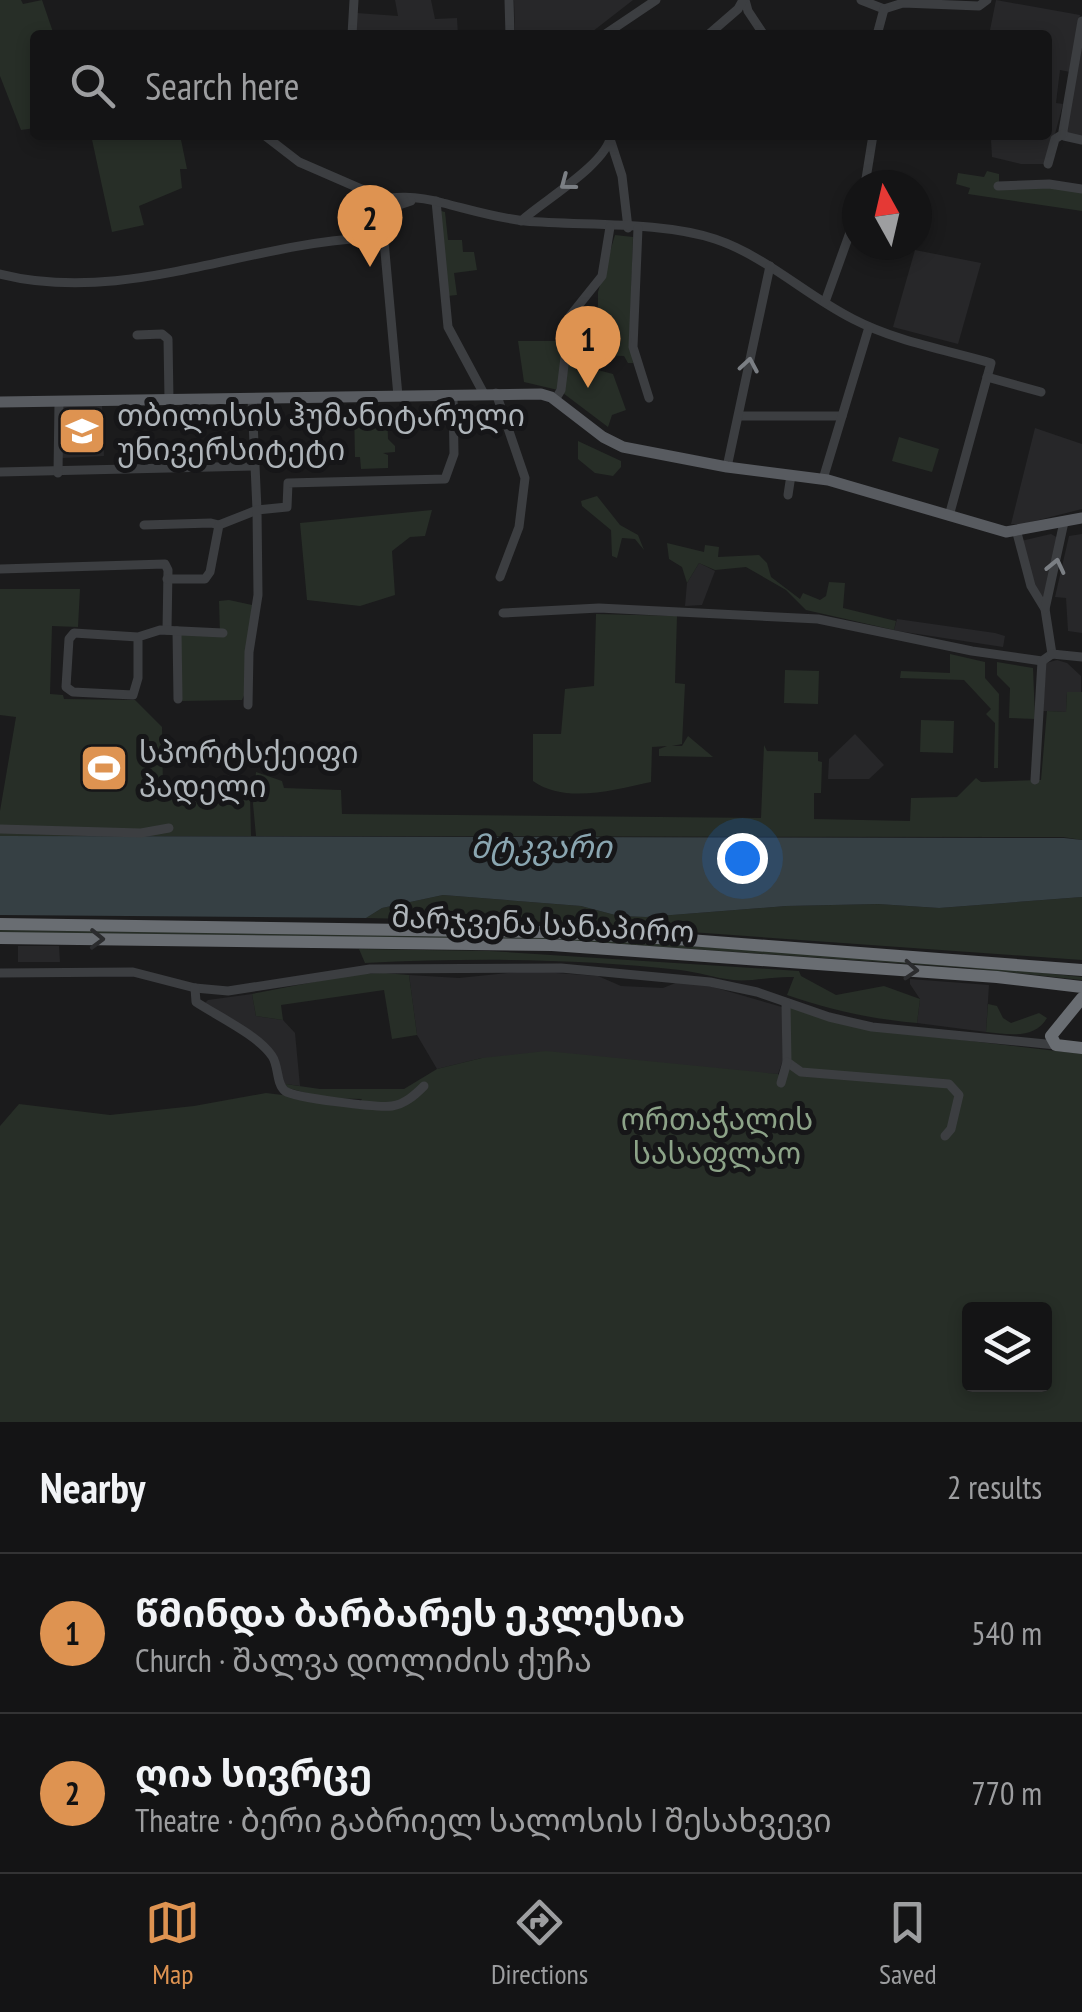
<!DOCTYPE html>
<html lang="en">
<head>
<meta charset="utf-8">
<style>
  body { margin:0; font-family:"PT Sans Narrow","Noto Sans Georgian",sans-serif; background:#212122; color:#f1f3f6 }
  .controls { position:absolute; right:30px; bottom:30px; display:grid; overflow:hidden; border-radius:10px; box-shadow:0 5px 15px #0003 }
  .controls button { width:90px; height:90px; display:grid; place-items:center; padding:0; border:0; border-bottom:2px solid #333334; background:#141415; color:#f1f3f6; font:50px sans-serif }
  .compass { position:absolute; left:842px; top:170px; width:90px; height:90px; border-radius:50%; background:#141415; box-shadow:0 5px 15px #0003; rotate:352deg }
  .you { position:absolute; left:742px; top:858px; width:35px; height:35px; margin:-25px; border:8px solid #fff; border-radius:50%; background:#1a73e8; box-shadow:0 0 0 15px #1a73e833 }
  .badge { display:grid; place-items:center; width:65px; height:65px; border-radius:50%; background:#de9351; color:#111; font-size:32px; font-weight:700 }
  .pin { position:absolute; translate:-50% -82px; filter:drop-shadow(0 2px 5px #0008) }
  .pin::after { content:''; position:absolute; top:52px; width:35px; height:30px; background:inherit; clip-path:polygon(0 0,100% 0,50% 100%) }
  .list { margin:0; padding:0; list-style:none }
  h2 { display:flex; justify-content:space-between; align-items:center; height:130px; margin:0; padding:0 40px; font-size:42px }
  h2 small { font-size:32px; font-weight:400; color:#9d9ea0 }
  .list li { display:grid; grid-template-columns:65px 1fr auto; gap:30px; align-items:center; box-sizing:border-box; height:160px; padding:0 40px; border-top:2px solid #333334 }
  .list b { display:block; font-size:38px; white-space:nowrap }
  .list p { margin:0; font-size:32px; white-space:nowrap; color:#9d9ea0 }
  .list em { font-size:32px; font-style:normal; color:#9d9ea0 }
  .icon { flex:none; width:55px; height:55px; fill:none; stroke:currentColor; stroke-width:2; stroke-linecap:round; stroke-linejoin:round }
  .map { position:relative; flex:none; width:1082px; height:1422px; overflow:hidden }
  .search { position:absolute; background:#141415; box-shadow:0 5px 15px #0003; left:30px; right:30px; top:30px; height:110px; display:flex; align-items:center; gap:25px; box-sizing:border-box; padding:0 35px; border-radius:10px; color:#9d9ea0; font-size:38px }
  .sheet { height:450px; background:#141415 }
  nav { display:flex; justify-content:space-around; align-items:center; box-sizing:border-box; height:140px; border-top:2px solid #333334; background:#141415; font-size:28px; color:#9d9ea0 }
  nav a { display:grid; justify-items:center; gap:5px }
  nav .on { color:#de9351 }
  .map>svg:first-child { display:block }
  .built { fill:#272729 }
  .green { fill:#272e27; fill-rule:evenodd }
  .water { fill:#364044 }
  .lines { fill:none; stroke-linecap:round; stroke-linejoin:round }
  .minor { stroke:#3c3e41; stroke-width:9 }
  .major { stroke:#585b60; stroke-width:11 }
  .highway { stroke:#696d72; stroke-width:12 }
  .oneway { stroke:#7b7f84 }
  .oneway2 { stroke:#2b2c2e }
  .labels { text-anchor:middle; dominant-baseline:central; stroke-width:10; stroke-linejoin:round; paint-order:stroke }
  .poi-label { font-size:30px; fill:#afb5ba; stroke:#161618; text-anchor:start }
  .street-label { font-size:30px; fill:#afb5ba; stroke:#161618 }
  .park-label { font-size:30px; fill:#8ca388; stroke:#161618 }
  .water-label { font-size:32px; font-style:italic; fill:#8aa6b1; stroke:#161618 }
</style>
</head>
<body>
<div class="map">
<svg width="1082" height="1422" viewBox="0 0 1082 1422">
  <rect width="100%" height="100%" fill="#1b1b1c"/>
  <g class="built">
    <polygon points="395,0 431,0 435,19 457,18 458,35 354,35 357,13 398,16"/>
    <polygon points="514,0 633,0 588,35 515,35"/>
    <polygon points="996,0 1080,15 1070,72 1060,70 1056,103 1063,104 1047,164 1021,164 992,157 991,140 981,135 1047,135 1047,35 989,35"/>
    <polygon points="1082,41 1082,139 1065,134"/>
    <polygon points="915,250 981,263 958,344 893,327"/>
    <polygon points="102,405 104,456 62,458 61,406"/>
    <polygon points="1035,428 1082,444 1082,509 1023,524 1011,524"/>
    <polygon points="1051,534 1058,538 1045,598 1038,598 1021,541"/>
    <polygon points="1082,534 1082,633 1068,631 1066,598 1055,597 1069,536"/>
    <polygon points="699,563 715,571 702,605 685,606 687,583"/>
    <polygon points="897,619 995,633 1005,636 1003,647 898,631 894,630"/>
    <polygon points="1057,660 1067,663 1081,676 1081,692 1067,692 1066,712 1043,711 1046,663"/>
    <polygon points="855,734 884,765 869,779 828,779 829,759"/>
    <polygon points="18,946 59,946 60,962 18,962"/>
    <polygon points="528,971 598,976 621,986 663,988 678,982 706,985 782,1007 783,1060 778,1074 482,1058 437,1069 417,1035 409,975 459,978"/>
    <polygon points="910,979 989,985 986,1032 917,1023 920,999 910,984"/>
    <polygon points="252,994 256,1016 283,1020 295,1033 300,1086 285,1084 275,1054 204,1004 208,1000"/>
  </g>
  <g class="green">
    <polygon points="0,0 21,0 23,4 42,0 54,35 35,35 35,128 21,130 0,76"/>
    <polygon points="91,135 180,135 187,169 180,169 182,188 139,206 144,225 112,232"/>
    <polygon points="987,171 999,174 999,187 1047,187 1082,192 1082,211 968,194 970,188 956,184 958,173 984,177"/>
    <polygon points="441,211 445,212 448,240 462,240 463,252 474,252 477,270 454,273 457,295 447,296"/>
    <polygon points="615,235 633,237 630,331 633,363 628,363 624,356 569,354 571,336 606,336 607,313 598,313 598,292"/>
    <polygon points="518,341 563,341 558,390 524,382"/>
    <polygon points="567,362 613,374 626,410 612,415 608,427 563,393"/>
    <polygon points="387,408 388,439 395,446 395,452 383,453 388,455 388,468 361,469 360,457 355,457 354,409"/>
    <polygon points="899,437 939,449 932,472 892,461"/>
    <polygon points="578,441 621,461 621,467 613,476 595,473 578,459"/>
    <polygon points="597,496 620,525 638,535 644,550 635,539 622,538 617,558 612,556 611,530 582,506 581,501"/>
    <polygon points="432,510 425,536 410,537 392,551 395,595 360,606 307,600 300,523"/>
    <polygon points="667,543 704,552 705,545 719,547 718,557 759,555 767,563 771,577 800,599 803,593 820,600 826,596 829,582 845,583 843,608 896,621 894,630 806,610 786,590 746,567 715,570 699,563 687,583 682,567 669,559"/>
    <polygon points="0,589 80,589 78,627 52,626 50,694 63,695 64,699 135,700 162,727 163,790 250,794 251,836 0,836 0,811 16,717 0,715"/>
    <polygon points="229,600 252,605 245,693 242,700 181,701 179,633 220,634 219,601"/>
    <path d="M596 614 677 616 675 683 685 684 682 744 672 746H682L688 736 713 757 659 756V749L667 746 652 747 651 782C614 790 565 804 533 781V734H561L565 689 594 686Z"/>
    <polygon points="950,654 985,662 985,678 999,694 998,768 994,768 995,723 986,714 991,709 964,680 900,678 901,671 950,673"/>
    <polygon points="997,662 1033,668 1035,719 1009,718 1010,688 997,675"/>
    <polygon points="785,670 819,671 818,704 784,703"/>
    <polygon points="1067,692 1082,692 1082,840 1063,837 256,836 253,804 256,772 282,781 284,788 341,790 342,814 761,818 764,745 767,751 818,752 818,761 822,762 821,793 814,793 814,819 910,821 911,798 957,797 976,778 981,782 1041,780 1047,711 1066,712"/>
    <polygon points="921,720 954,721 953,753 920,752"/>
    <polygon points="443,895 581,906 619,916 646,917 786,906 878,904 939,908 1082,897 1082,960 550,922 366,918 382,908"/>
    <polygon points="0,930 547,936 967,965 1082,977 1082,980 967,968 547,939 0,933"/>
    <path d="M359 949 490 951 799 971 801 976 836 995 884 986 920 999 917 1023C871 1019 830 1010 787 995L794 977C773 976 752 982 733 980 715 978 698 972 680 970 575 958 470 958 365 963Z"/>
    <polygon points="384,973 409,975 417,1035 392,1039 384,990 281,1005 283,1020 256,1016 252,994 355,974"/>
    <path d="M988 1004 997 1006 1003 1018 1011 1023 1039 1013 1047 1018C1034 1040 1008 1034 986 1032Z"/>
    <path d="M790 1007 868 1029 1082 1054V1422H0V1126L19 1104 110 1115 194 1106 266 1093 358 1104 362 1099 325 1098 288 1088 285 1084 320 1089H404L437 1069 482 1058 546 1051 778 1074 785 1081ZM970 1310H1044V1384H970Z"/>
  </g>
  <polygon class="water" points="0,836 1064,838 1082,840 1082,897 939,908 878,904 786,906 646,917 619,916 581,906 443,895 382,908 366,918 0,915"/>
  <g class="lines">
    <g class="minor">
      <polyline points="509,0 510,35"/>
      <polyline points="745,0 748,11 764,35"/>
      <polyline points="861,0 884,9"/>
      <polyline points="884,9 903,3 979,6 987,0"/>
      <polyline points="1082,21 1063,131 1064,136 1082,140"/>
      <polyline points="352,35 354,0"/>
      <polyline points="604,35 656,0"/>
      <polyline points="708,35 738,9 743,0"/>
      <polyline points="877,35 884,9"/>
      <polyline points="264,135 299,162 368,192 378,201"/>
      <polyline points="611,142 622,176 628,228"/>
      <polyline points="1048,164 1055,139 1063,134"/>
      <polyline points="865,185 873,135"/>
      <polyline points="998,186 1049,184 1082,189"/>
      <polyline points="380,201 384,215 383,230 398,396"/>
      <polyline points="436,201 448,327 484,394"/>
      <polyline points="369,203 373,227 377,231"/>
      <path d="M370 205C387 193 422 197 443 203 471 210 497 218 525 221 583 226 661 221 715 239 766 256 805 295 853 319 895 341 946 350 991 363L949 516"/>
      <polyline points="384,215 393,207 411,201"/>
      <path d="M521 221C544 200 607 164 611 135"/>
      <polyline points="638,228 633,347 649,398"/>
      <polyline points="862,245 885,250 892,245"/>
      <path d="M0 274C123 305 242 245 364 238L383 230"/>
      <polyline points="825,302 857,213"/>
      <polyline points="137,335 162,334 168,339 169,400"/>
      <polyline points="987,377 1041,392"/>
      <polyline points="496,393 525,478 519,527 500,577"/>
      <polyline points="555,400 561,390 570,316 602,276 610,227"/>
      <polyline points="740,416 842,416"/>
      <polyline points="727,467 770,266"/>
      <polyline points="0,472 254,466"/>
      <polyline points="58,473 59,402"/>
      <polyline points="823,479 869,327"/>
      <polyline points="788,495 791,475"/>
      <polyline points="144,525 211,523 219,525"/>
      <polyline points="1017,533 1031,586 1045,609 1052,654"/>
      <polyline points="0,569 165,564 168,570 167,630"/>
      <polyline points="167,579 205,579 210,572 219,525 257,510 252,399"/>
      <polyline points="1045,609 1064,522"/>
      <polyline points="503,613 599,608 818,619 972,651 1042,661 1052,654"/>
      <polyline points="177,631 178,699"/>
      <polyline points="138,637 138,678 133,695 73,692 66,687 69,639 74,633 138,637 160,630 223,633"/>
      <polyline points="1052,654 1082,657"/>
      <polyline points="248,705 249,652 258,595 257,510 287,507 288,483 445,479 454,454 453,395"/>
      <polyline points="1035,780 1042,661"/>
      <polyline points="0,829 141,833 169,828"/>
      <polyline points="0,973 133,972 195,988 228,991 370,969 561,968 710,982 757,992 829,1017 872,1027 1056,1045"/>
      <path d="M195 988 196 1002C217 1016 258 1035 272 1056 279 1066 276 1084 285 1091 295 1098 379 1108 392 1106 405 1104 415 1095 424 1086"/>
      <polyline points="786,1003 787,1062 801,1072 949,1084 959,1095 951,1129 945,1136"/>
      <polyline points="781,1083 787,1062"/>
    </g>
    <polyline class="major" points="0,402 541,394 551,397 603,437 623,447 727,467 828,480 1006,532 1082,518"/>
    <g class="highway">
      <polyline points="0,924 544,932 676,939 1082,970"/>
      <polyline points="0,938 552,945 997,977 1082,987"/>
      <polyline points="1082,998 1051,1036 1056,1045 1082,1048"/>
    </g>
  </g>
  <defs><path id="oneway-chevron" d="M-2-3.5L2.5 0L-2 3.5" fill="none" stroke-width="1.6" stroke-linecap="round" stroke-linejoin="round" transform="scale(2.5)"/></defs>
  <g class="oneway">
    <use href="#oneway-chevron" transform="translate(567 183) rotate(143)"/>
    <use href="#oneway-chevron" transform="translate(749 365) rotate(-80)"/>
    <use href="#oneway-chevron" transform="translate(1056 566) rotate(-77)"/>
  </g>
  <g class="oneway2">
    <use href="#oneway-chevron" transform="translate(97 939) rotate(1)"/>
    <use href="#oneway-chevron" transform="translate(911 970) rotate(4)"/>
  </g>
  <defs>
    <g id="university-square" transform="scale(2.5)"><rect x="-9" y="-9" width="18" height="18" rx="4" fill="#de9351" stroke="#161618"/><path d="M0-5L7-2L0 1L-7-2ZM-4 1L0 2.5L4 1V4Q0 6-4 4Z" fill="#fff"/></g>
    <g id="stadium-square" transform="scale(2.5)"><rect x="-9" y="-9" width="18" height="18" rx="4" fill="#de9351" stroke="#161618"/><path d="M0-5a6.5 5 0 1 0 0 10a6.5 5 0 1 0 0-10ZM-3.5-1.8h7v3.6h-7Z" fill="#fff"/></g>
  </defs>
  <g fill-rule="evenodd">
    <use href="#university-square" x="82" y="431"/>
    <use href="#stadium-square" x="104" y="768"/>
  </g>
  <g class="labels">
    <g class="poi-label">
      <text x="117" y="414">თბილისის ჰუმანიტარული<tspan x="117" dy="34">უნივერსიტეტი</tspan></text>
      <text x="139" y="751">სპორტსქეიფი<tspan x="139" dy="34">პადელი</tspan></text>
    </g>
    <g class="street-label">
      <text transform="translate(543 923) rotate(3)">მარჯვენა სანაპირო</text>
    </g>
    <g class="park-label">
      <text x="717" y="1118">ორთაჭალის<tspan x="717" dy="34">სასაფლაო</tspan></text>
    </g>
    <g class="water-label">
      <text x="541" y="846">მტკვარი</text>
    </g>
  </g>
</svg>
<div class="controls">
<button><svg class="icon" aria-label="layers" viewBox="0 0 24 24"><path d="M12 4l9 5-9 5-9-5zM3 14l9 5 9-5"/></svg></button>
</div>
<svg class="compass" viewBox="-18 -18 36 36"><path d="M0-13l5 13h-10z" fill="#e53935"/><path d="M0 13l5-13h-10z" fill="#9d9ea0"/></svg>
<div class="you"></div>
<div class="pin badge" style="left:588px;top:388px">1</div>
<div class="pin badge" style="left:370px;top:267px">2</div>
<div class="search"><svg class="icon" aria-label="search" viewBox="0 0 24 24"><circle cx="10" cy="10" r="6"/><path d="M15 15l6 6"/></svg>Search here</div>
</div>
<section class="sheet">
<h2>Nearby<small>2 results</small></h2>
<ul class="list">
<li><span class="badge">1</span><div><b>წმინდა ბარბარეს ეკლესია</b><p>Church · შალვა დოლიძის ქუჩა</p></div><em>540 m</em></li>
<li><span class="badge">2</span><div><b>ღია სივრცე</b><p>Theatre · ბერი გაბრიელ სალოსის I შესახვევი</p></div><em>770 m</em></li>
</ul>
</section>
<nav>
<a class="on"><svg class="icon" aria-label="map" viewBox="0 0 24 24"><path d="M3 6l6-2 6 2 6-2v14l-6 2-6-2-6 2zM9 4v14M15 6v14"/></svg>Map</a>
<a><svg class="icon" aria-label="directions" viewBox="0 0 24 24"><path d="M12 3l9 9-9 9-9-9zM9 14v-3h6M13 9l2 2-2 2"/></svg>Directions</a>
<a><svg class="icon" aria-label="saved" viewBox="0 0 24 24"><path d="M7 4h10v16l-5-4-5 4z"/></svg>Saved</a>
</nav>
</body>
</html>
